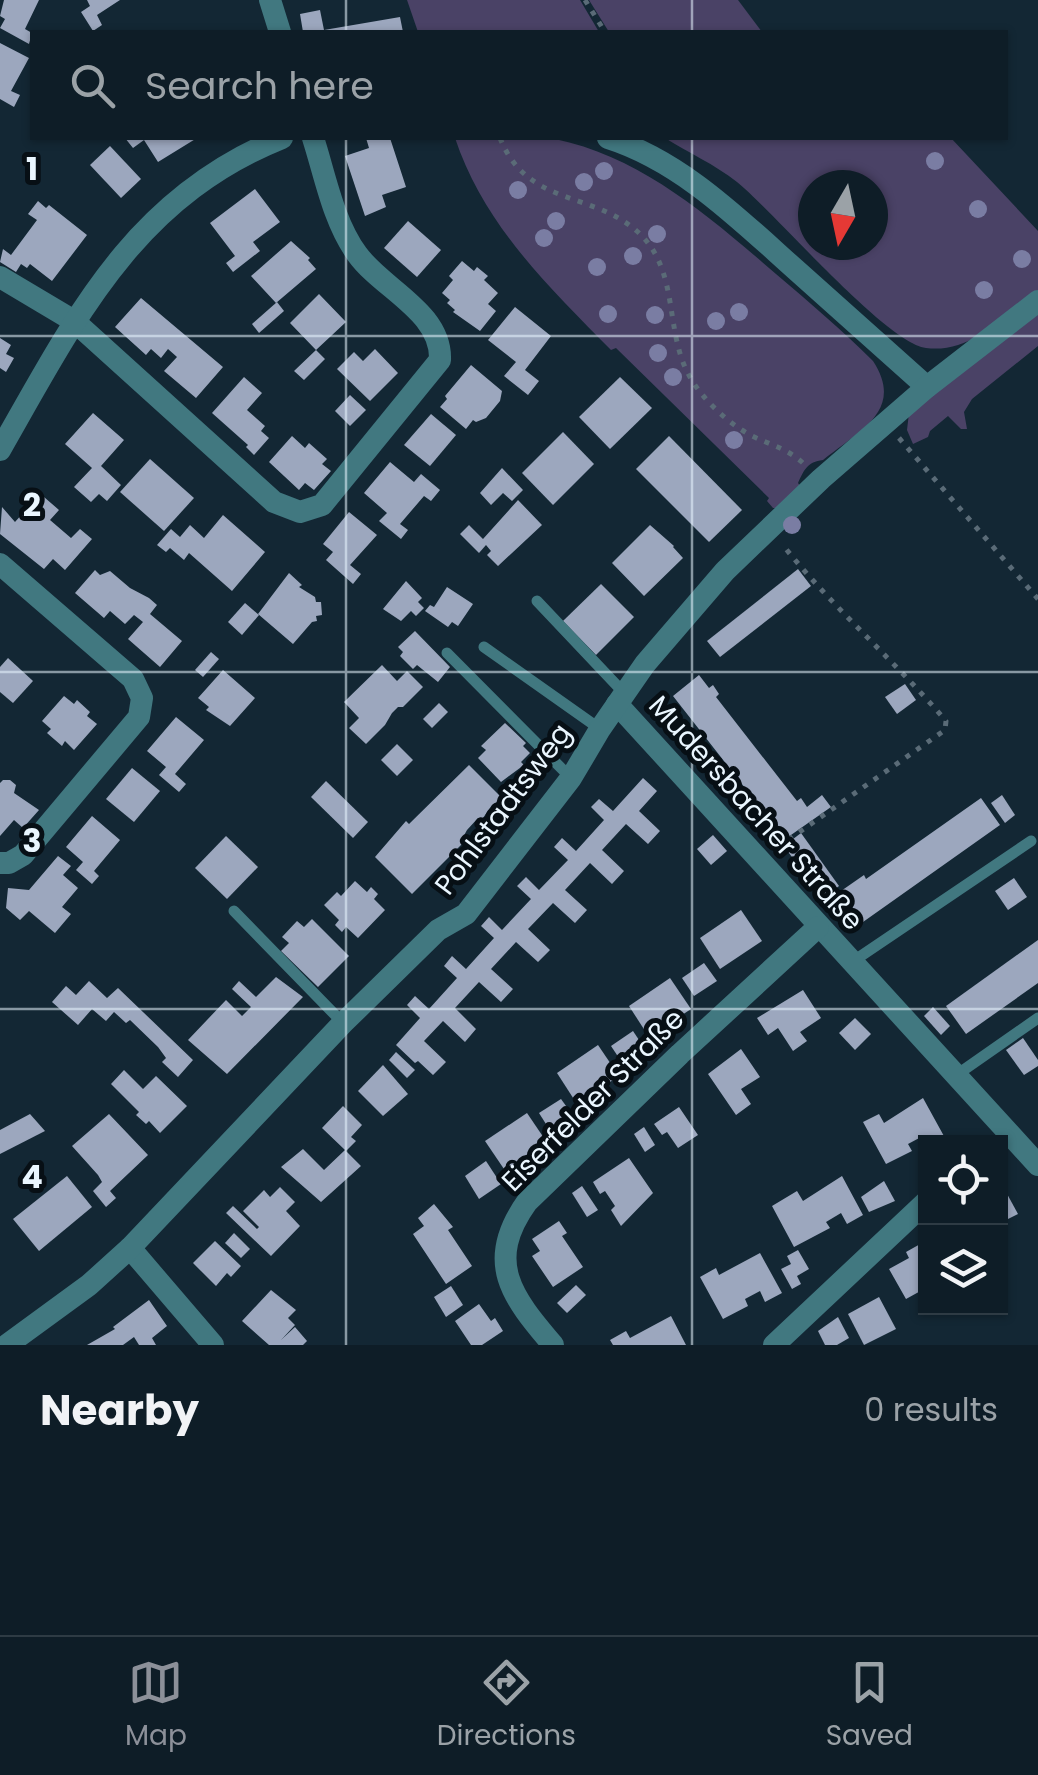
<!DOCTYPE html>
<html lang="en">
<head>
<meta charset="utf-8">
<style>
  body { margin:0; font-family:Poppins,sans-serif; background:#1c2a33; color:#f1f3f6 }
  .controls { position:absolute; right:30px; bottom:30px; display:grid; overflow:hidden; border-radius:0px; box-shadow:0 2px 8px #0004 }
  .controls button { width:90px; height:90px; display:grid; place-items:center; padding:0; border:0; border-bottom:2px solid #2e3b44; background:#0e1d27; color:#f1f3f6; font:50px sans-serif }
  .compass { position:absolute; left:798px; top:170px; width:90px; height:90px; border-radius:50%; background:#0e1d27; box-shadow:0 2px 8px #0004; rotate:189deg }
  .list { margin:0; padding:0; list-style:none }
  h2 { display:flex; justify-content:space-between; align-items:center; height:130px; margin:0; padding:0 40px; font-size:42px }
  h2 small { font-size:32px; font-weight:400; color:#9ba2a7 }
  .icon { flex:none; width:55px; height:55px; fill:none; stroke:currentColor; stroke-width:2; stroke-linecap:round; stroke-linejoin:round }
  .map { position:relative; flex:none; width:1038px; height:1345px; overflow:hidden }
  .search { position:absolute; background:#0e1d27; box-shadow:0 2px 8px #0004; left:30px; right:30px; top:30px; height:110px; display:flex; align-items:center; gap:25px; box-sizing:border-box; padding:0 35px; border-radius:0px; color:#9ba2a7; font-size:38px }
  .sheet { height:290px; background:#0e1d27 }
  nav { display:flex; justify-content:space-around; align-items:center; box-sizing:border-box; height:140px; border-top:2px solid #2e3b44; background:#0e1d27; font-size:28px; color:#9ba2a7 }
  nav a { display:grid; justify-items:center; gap:5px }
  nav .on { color:#8c9099 }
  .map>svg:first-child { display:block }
  .green { fill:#4a4266; fill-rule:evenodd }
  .building { fill:#9ca7be }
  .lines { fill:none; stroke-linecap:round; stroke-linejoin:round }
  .path { stroke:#5a6b77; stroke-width:5; stroke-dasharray:5 8; stroke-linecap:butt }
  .service { stroke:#417880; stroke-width:11 }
  .minor { stroke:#417880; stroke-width:22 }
  .tree { fill:#7a7da3 }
  .grid { fill:none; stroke:#eaf6ff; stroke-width:2.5; stroke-opacity:0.55 }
  .labels { text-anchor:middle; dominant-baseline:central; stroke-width:10; stroke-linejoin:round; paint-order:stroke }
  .street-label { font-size:28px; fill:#eaf6ff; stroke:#070f15 }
  .grid-label { font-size:32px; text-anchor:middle; font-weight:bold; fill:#eaf6ff; stroke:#070f15; stroke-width:10; stroke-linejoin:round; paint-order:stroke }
</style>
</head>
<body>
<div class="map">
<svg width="1038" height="1345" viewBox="0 0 1038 1345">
  <rect width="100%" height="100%" fill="#132734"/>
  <g class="green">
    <polygon points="407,0 580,0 599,32 418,32"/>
    <polygon points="589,0 738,0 762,32 609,32"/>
    <path d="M455 138C487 138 524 132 555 139 642 157 711 218 776 274 809 302 842 330 873 361 906 411 857 432 823 460 807 462 804 470 798 483L801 487 780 508H773L767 501 769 498 616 348 611 350C548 286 484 225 455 138Z"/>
    <path d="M665 138H951L1038 231V290C1005 315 971 354 926 348 886 343 774 212 737 182 714 164 689 153 665 138ZM813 185H873V245H813Z"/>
    <polygon points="1038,313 1038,346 972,399 964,412 967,429 961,429 948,416 930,431 928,437 913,444 907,430 909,413"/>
  </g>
  <g class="building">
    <polygon points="4,0 39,0 25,29 32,33 29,44 0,28 5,19 0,16"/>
    <polygon points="87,0 120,0 97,15 102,25 93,31 81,12 90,6"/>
    <polygon points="320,10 324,30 400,17 403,32 303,32 300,14"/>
    <polygon points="0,43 29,58 11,91 20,95 14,107 0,99"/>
    <polygon points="125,138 197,138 158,162 144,140 133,148"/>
    <polygon points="366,138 390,138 406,187 382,195 386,207 365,216 345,156 369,148"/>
    <polygon points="110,146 141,179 121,198 90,165"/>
    <polygon points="255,189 280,222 253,242 260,251 233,272 226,263 235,256 210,223"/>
    <polygon points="38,201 46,208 49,205 87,235 52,281 30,264 27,268 21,264 16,272 0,262 3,249 11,255 37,220 28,214"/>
    <polygon points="408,221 441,250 417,277 384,248"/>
    <polygon points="291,241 310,258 308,260 316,269 276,303 251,276"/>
    <polygon points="462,261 474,271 477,267 488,276 484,280 498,293 488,304 496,311 480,331 453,312 455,310 447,303 450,300 442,293 453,280 449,276"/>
    <polygon points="319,294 346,322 316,350 325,359 304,380 294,371 316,350 290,323"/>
    <polygon points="141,298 223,367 196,398 164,371 177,357 168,349 161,358 151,349 146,355 115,327"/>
    <polygon points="277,302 284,311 259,333 252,324"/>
    <polygon points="515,307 551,336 525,370 539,381 528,395 504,376 516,362 488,340"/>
    <polygon points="0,338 11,345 6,354 14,358 6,372 0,368"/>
    <polygon points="375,349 398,373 370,401 337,369 354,352 363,361"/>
    <polygon points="471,365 502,391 500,401 486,418 476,422 473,420 466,429 440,407 447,399 445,396"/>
    <polygon points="244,377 262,393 247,410 265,426 261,431 269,438 254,455 246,447 248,445 212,413"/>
    <polygon points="620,377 652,408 610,449 579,417"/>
    <polygon points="350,395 366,410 350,426 335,411"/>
    <polygon points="93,413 124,440 101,466 121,485 107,501 99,494 91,502 74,487 92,468 65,444"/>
    <polygon points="431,414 456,435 430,466 404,445"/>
    <polygon points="563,432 594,464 553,505 522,473"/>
    <polygon points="292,436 305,448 309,443 327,459 322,464 331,471 314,490 305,483 299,490 269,462"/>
    <polygon points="669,436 742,510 709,542 636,469"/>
    <polygon points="150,459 194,498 164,531 120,492"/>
    <polygon points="390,462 414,482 421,474 440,490 431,501 424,496 400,524 408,530 401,539 379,521 387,513 364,493"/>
    <polygon points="502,468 523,490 512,501 503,493 491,505 480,493"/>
    <polygon points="44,497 59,510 50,520 71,538 80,529 92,539 65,570 53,559 44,569 0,534 2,507 15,522 31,504 35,507"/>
    <polygon points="518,500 542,525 498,566 487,555 491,551 486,545 479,553 460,534 469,525 483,539"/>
    <polygon points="349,512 377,535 350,565 361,574 353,584 326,560 333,552 323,544"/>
    <polygon points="223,515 265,552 232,591 189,553 184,560 170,548 166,552 157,545 171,529 180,537 190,525 204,538"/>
    <polygon points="650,525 674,546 673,547 683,558 644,596 612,563"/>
    <polygon points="798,569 811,586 720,657 707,641"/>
    <polygon points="95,570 100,575 110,571 130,588 149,598 157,605 150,614 182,641 160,667 128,639 143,622 134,615 125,624 110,611 104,618 75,593"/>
    <polygon points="289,573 302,585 299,587 315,597 316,602 321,602 322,615 316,616 317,621 312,622 293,644 258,614"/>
    <polygon points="406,581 422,598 418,602 424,608 416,616 411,611 401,621 383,609"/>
    <polygon points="601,584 634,617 596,655 563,621"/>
    <polygon points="447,587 473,604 458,626 452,622 448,627 425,611 430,605 434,607"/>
    <polygon points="245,603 259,615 242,635 228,622"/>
    <polygon points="415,631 450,667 438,682 417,665 413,669 400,656 403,652 398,647"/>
    <polygon points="211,652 219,659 203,677 195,670"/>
    <polygon points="8,658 33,681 13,703 0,692 0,667"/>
    <polygon points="382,665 397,681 407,671 423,687 403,707 398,707 392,713 385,725 366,744 349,728 359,718 344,702"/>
    <polygon points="223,670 255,698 230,726 206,710 209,707 198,698"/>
    <polygon points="699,675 709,688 713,685 719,694 716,697 797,801 801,798 807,807 822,795 831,807 781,842 775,833 778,830 673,696"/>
    <polygon points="905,684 916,700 897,714 885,697"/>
    <polygon points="64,696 74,704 77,700 90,712 87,716 97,724 74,750 65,741 62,746 47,733 51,729 42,721"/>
    <polygon points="439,703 448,712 432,728 423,719"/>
    <polygon points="176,717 204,740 175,774 186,784 179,792 159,775 166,767 147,751"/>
    <polygon points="505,723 526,743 523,746 530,753 521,762 524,765 501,782 478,758 486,750 481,746"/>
    <polygon points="397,744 413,760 397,776 381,760"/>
    <polygon points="469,765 503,799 492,805 483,818 478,818 467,830 461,841 463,843 412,894 375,857 406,821 409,824"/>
    <polygon points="132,768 160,791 134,822 106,799"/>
    <polygon points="643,778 657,791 639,811 660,831 648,844 626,824 602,850 624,871 612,884 590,863 565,890 587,910 575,923 553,903 528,929 550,950 538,962 516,942 491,969 513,989 501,1002 479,982 455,1008 476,1029 465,1042 443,1021 424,1041 446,1062 433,1075 418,1061 415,1063 396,1045 420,1018 407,1005 415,996 429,1009 457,978 444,966 452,956 466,969 494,938 481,926 489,917 502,930 531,899 517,886 526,877 539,890 568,860 554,847 562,838 576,851 604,820 591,807 599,799 613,811"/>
    <polygon points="3,780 10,780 16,785 14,793 39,810 23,828 14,820 0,836 0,783"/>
    <polygon points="326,781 368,822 353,838 311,797"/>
    <polygon points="1002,795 1015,815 1005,823 991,803"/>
    <polygon points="981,798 1000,825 863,922 841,891 864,875 866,879"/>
    <polygon points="92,816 120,840 94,871 99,876 92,884 76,870 83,862 66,847"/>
    <polygon points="801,833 839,886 822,899 784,846"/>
    <polygon points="713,835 727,851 711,865 697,849"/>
    <polygon points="226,836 258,867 227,899 195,868"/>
    <polygon points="58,856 71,866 63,875 78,888 62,907 71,914 55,933 29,911 20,920 6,908 8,888 29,890"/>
    <polygon points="1014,878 1027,897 1008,910 995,891"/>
    <polygon points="355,881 367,892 371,887 378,894 374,899 385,910 358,938 346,927 342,932 335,925 339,920 324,905 337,892 341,896"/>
    <polygon points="741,910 762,941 720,969 700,938"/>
    <polygon points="312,919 349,956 318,987 281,951 289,943 282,937 297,921 304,927"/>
    <polygon points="1038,940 1038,983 966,1034 946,1006"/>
    <polygon points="704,963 717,981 694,996 682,978"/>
    <polygon points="276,977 303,997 227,1074 188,1040 226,1000 242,1016 251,1007 232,989 239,981 256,997"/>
    <polygon points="670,978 691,1009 649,1037 629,1006"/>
    <polygon points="89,981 107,998 118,988 193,1060 178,1077 162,1062 166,1058 158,1047 130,1020 126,1023 114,1012 106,1021 92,1009 78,1025 52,1002 66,986 76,995"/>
    <polygon points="803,990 821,1018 800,1032 807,1041 793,1051 778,1028 768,1035 757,1018"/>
    <polygon points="933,1007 950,1026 941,1035 924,1016"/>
    <polygon points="855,1018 871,1034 855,1050 839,1033"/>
    <polygon points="633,1031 645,1049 623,1064 611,1046"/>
    <polygon points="1023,1038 1038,1060 1038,1066 1024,1075 1006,1050"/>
    <polygon points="598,1045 619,1076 577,1104 557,1073"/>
    <polygon points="741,1049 760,1077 741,1089 751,1104 736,1115 708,1074"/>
    <polygon points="396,1052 415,1070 407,1078 389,1060"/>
    <polygon points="383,1065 408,1094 383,1116 358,1091"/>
    <polygon points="124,1070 143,1089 156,1076 187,1106 160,1133 149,1121 146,1124 136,1115 139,1112 111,1084"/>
    <polygon points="923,1098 945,1138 927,1142 923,1136 908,1144 912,1151 886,1164 863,1122 879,1114 884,1123"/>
    <polygon points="561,1099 574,1117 551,1132 539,1113"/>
    <polygon points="343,1106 362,1125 351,1137 356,1141 346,1151 361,1166 321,1202 281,1167 303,1149 324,1170 345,1150 322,1128"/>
    <polygon points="679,1107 698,1135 678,1148 667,1132 662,1135 654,1124"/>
    <polygon points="527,1113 548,1144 506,1172 485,1141"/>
    <polygon points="30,1114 45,1131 0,1154 0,1130"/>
    <polygon points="109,1114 148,1155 110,1191 116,1198 106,1207 93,1191 102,1182 98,1175 72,1146"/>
    <polygon points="644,1127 655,1145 645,1152 634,1134"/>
    <polygon points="629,1158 653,1193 621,1226 611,1210 615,1206 605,1191 600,1194 593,1182"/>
    <polygon points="486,1161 501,1184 479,1199 465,1176"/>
    <polygon points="67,1176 92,1207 39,1251 13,1219"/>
    <polygon points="842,1176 863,1215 847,1224 841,1213 826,1222 830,1228 794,1247 772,1206 797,1191 803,1201"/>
    <polygon points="884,1181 895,1201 869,1212 861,1197"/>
    <polygon points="1000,1181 1018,1214 1000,1223"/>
    <polygon points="582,1186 598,1210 587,1217 572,1193"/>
    <polygon points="280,1187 295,1202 286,1211 300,1226 271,1256 226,1213 233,1206 257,1229 259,1227 243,1211 264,1190 270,1197"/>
    <polygon points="434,1204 453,1227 448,1230 472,1266 446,1284 413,1234 424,1226 418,1218"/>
    <polygon points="559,1221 567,1233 562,1236 583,1267 553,1287 532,1256 540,1251 532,1239"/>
    <polygon points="234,1233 250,1249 241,1258 225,1243"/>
    <polygon points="215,1241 241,1266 231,1277 227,1273 216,1286 193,1263"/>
    <polygon points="922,1243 926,1247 926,1288 906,1299 889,1269 909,1258 906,1252"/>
    <polygon points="798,1250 809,1269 797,1276 801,1284 792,1289 781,1269 791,1264 787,1256"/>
    <polygon points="760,1253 782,1293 765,1302 760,1291 745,1299 748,1306 723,1319 700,1277 716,1268 719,1275"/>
    <polygon points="576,1285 586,1295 567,1313 557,1303"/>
    <polygon points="451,1286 463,1305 446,1317 434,1297"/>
    <polygon points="271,1290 296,1310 288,1318 295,1325 281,1340 295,1327 307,1341 303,1345 269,1345 242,1321"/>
    <polygon points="879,1297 896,1329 864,1345 848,1314"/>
    <polygon points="149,1300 167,1326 152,1338 156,1345 139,1345 134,1337 123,1345 87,1345 115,1329 113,1327"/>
    <polygon points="479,1304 491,1321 495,1318 503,1331 482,1345 471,1345 455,1321"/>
    <polygon points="671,1316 686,1345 613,1345 610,1340 626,1331 630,1338"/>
    <polygon points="838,1317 849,1338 837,1345 825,1345 818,1331"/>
  </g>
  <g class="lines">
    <g class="path">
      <polyline points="585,0 605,32"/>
      <path d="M500 138C528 208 594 190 640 234 680 273 664 332 690 377 703 400 727 422 750 435 770 445 787 448 804 464"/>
      <polyline points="899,438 1038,599"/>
      <path d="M778 847 945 730 946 721C893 659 832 607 782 544"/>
    </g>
    <g class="service">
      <polyline points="537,601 624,693"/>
      <polyline points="484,647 600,729"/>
      <polyline points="447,653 571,778"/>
      <polyline points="234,911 343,1023"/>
      <polyline points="852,962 1031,841"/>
      <polyline points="955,1076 1038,1018"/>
    </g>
    <g class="minor">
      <polyline points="270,0 280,32"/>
      <path d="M608 138C681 161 739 219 795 269 839 308 883 348 927 387"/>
      <path d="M0 277 74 321 274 502 300 512 322 505 440 360C442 312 382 289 357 254 333 221 325 175 313 138"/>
      <path d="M0 450C75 319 133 198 282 138"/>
      <polyline points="0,564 133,679 142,698 139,717 23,855 9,863 0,863"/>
      <polyline points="617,704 1038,1165"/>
      <polyline points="130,1248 213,1345"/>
      <polyline points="7,1345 89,1285 130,1248 343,1023 438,930 466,914 571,778 600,729 645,664 725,571 821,479 927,387 1038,301"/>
      <path d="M553 1345C512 1297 484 1262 527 1202L680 1054 818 927"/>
      <polyline points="774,1345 926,1202"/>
    </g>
  </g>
  <g class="tree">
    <circle cx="935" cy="161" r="9"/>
    <circle cx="604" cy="171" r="9"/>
    <circle cx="584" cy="182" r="9"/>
    <circle cx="518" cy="190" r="9"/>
    <circle cx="978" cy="209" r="9"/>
    <circle cx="556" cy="221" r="9"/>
    <circle cx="657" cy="234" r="9"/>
    <circle cx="544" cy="238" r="9"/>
    <circle cx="633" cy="256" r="9"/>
    <circle cx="1022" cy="259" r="9"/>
    <circle cx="597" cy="267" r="9"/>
    <circle cx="984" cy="290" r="9"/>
    <circle cx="739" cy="312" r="9"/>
    <circle cx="608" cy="314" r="9"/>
    <circle cx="655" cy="315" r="9"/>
    <circle cx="716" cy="321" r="9"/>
    <circle cx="658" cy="353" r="9"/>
    <circle cx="673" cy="377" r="9"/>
    <circle cx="734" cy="440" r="9"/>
    <circle cx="792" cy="525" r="9"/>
  </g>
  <path class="grid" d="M346 0V32M692 0V32M346 138V1345M692 138V1345M0 336H1038M0 672H1038M0 1009H1038"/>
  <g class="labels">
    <g class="street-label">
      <text transform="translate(503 809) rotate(-53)">Pohlstadtsweg</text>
      <text transform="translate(756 813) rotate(48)">Mudersbacher Straße</text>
      <text transform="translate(593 1100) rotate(-45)">Eiserfelder Straße</text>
    </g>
  </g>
  <g class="grid-label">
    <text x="32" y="180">1</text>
    <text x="32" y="516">2</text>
    <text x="32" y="852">3</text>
    <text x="32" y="1188">4</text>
  </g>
</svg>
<div class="controls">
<button><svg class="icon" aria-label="locate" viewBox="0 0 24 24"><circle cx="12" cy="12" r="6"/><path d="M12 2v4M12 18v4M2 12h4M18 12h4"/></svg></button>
<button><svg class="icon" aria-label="layers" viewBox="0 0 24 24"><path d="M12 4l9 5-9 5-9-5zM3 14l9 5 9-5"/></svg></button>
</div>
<svg class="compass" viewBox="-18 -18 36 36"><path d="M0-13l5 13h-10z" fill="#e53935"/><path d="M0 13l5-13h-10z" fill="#9ba2a7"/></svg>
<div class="search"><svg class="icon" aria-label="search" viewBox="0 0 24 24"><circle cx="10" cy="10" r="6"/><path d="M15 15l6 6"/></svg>Search here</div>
</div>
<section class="sheet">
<h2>Nearby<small>0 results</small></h2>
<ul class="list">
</ul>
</section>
<nav>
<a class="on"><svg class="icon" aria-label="map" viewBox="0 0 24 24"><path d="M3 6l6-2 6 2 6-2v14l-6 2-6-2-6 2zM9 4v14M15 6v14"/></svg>Map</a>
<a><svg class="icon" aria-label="directions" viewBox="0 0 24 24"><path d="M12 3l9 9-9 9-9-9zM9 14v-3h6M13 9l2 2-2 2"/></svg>Directions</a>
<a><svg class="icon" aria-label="saved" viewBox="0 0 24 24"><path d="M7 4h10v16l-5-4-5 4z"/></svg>Saved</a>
</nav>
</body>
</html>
